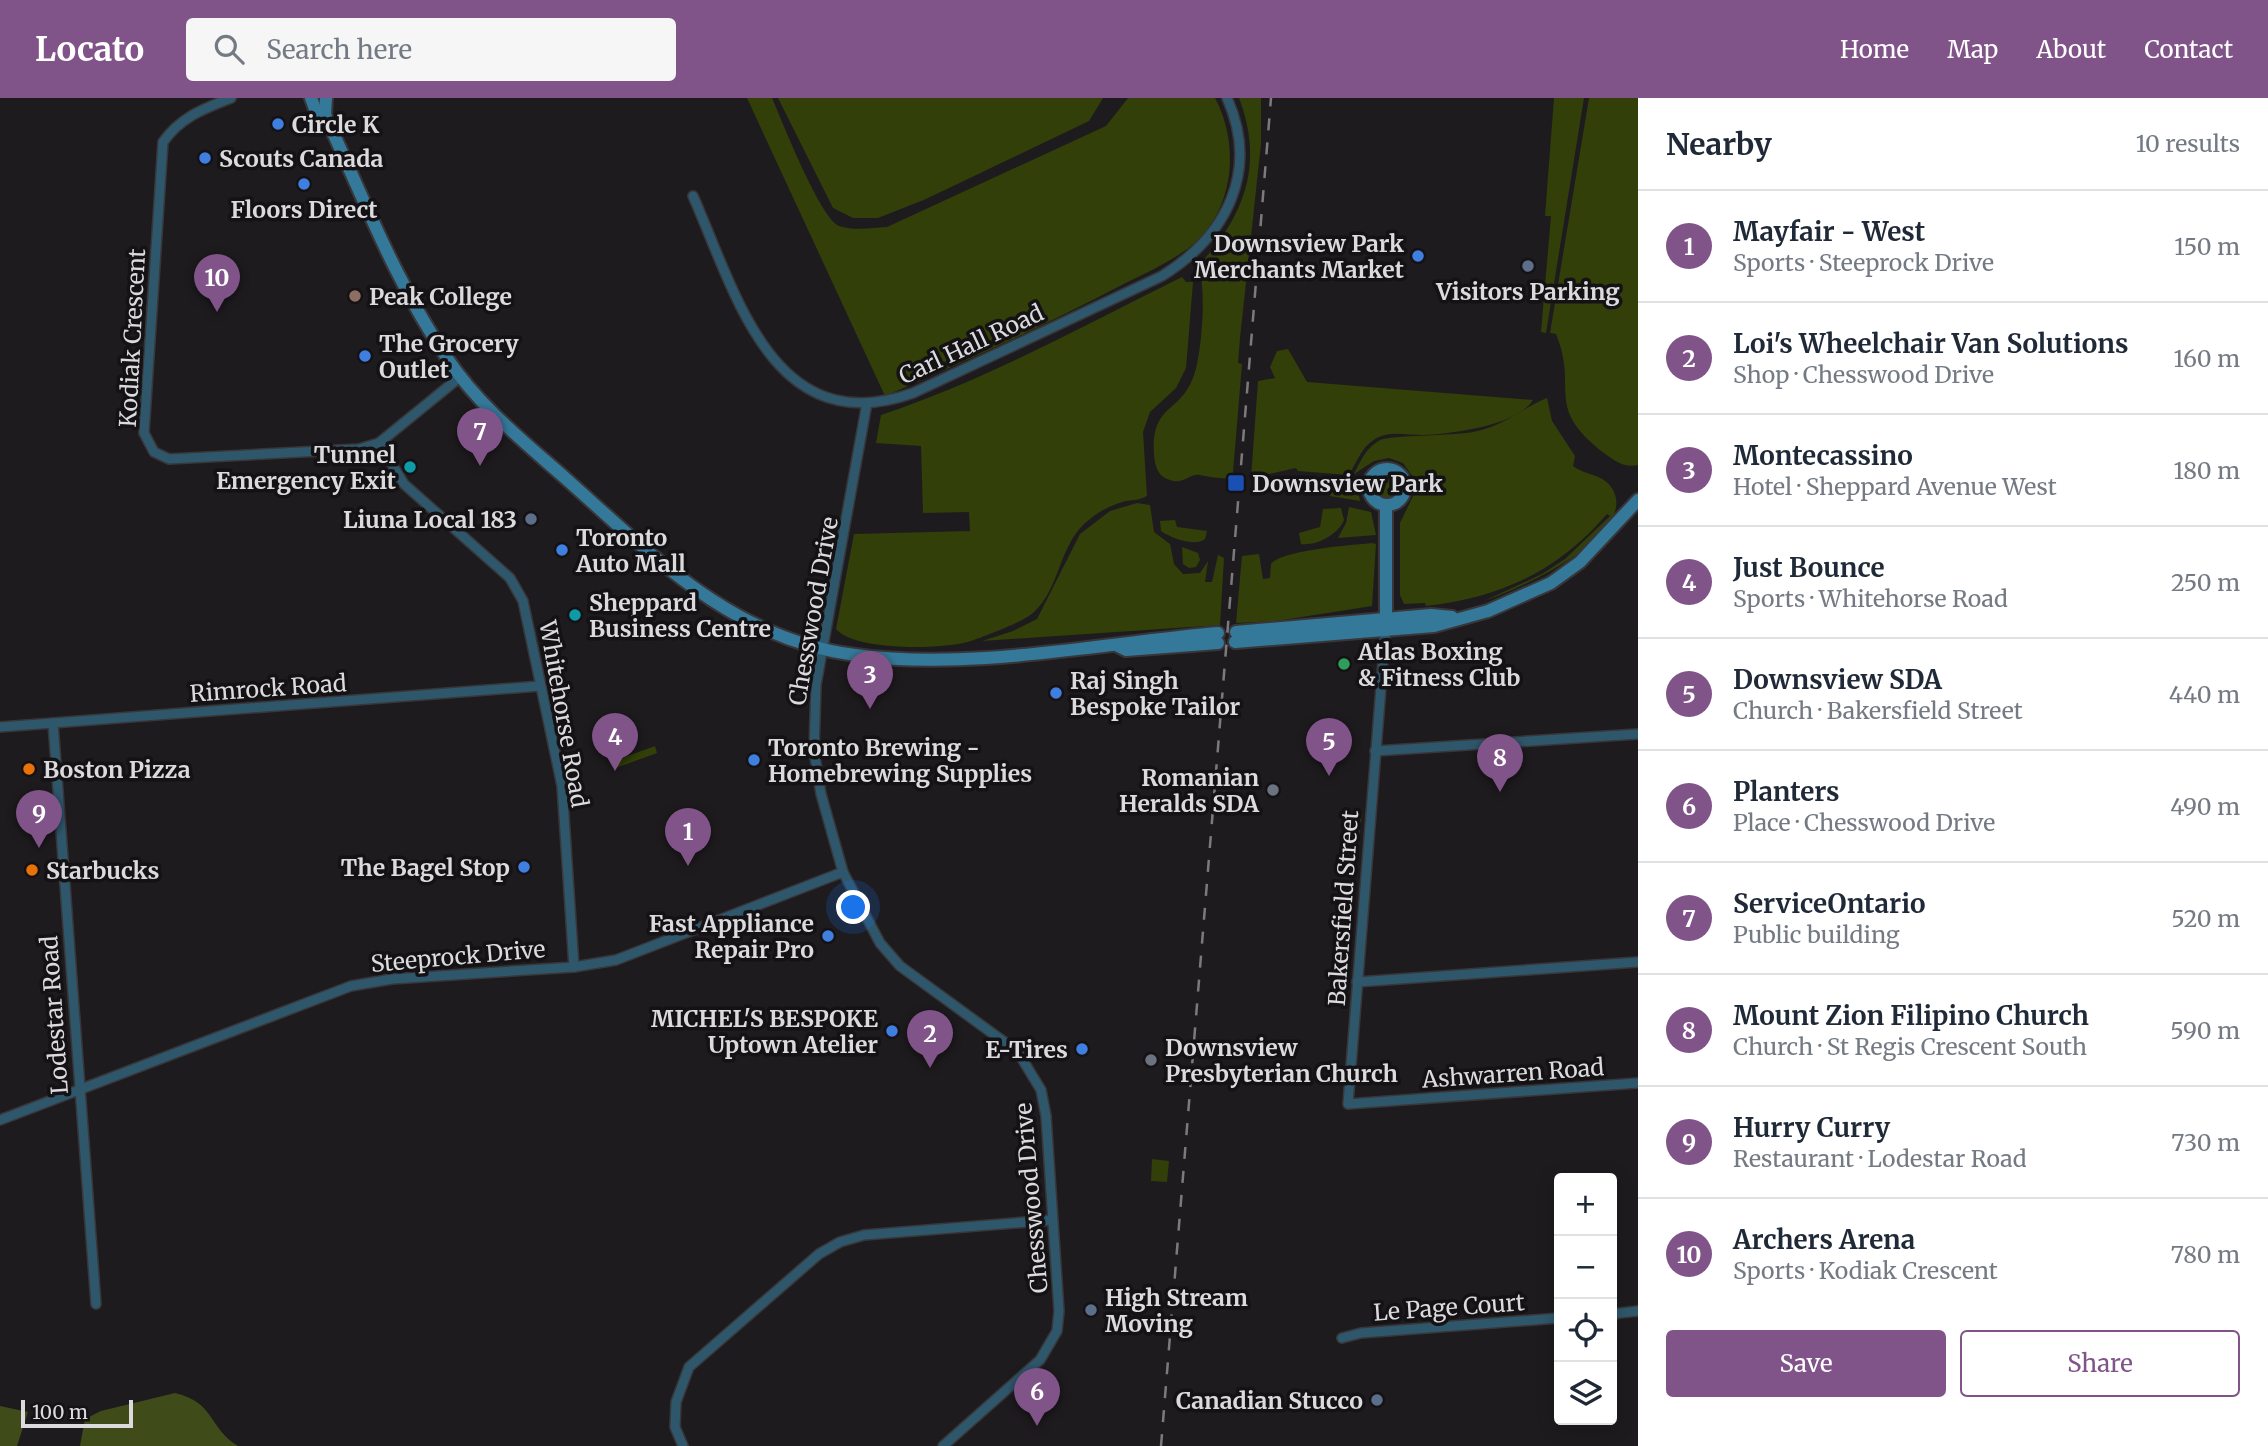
<!DOCTYPE html>
<html lang="en">
<head>
<meta charset="utf-8">
<style>
  body { margin:0; font-family:Merriweather,serif; background:#f6f6f7; color:#1f2937 }
  .controls { position:absolute; right:21px; bottom:21px; display:grid; overflow:hidden; border-radius:7px; box-shadow:0 4px 18px #0003 }
  .controls button { width:63px; height:63px; display:grid; place-items:center; padding:0; border:0; border-bottom:2px solid #e0e1e3; background:#fff; color:#1f2937; font:35px sans-serif }
  .scale { position:absolute; left:21px; bottom:18px; width:112px; box-sizing:border-box; padding-left:7px; border:4px solid #dbdadc; border-top:0; font-size:19px; line-height:24px; white-space:nowrap; color:#dbdadc; -webkit-text-stroke:5px #141215; paint-order:stroke }
  .you { position:absolute; left:854px; top:810px; width:24px; height:24px; margin:-18px; border:5px solid #fff; border-radius:50%; background:#1a73e8; box-shadow:0 0 0 10px #1a73e833 }
  .badge { display:grid; place-items:center; width:46px; height:46px; border-radius:50%; background:#805488; color:#fff; font-size:23px; font-weight:700 }
  .pin { position:absolute; translate:-50% -58px; filter:drop-shadow(0 2px 4px #0008) }
  .pin::after { content:''; position:absolute; top:37px; width:24px; height:21px; background:inherit; clip-path:polygon(0 0,100% 0,50% 100%) }
  .list { margin:0; padding:0; list-style:none }
  h2 { display:flex; justify-content:space-between; align-items:center; height:91px; margin:0; padding:0 28px; font-size:30px }
  h2 small { font-size:23px; font-weight:400; color:#747a83 }
  .list li { display:grid; grid-template-columns:46px 1fr auto; gap:21px; align-items:center; box-sizing:border-box; height:112px; padding:0 28px; border-top:2px solid #e0e1e3 }
  .list b { display:block; font-size:26px; white-space:nowrap }
  .list p { margin:0; font-size:23px; white-space:nowrap; color:#747a83 }
  .list em { font-size:23px; font-style:normal; color:#747a83 }
  .actions { display:flex; gap:14px; padding:21px 28px }
  .actions a { flex:1; padding:16px 0; border:2px solid #805488; border-radius:7px; text-align:center; font-size:24px; color:#805488 }
  .actions .main { background:#805488; color:#fff }
  .icon { flex:none; width:38px; height:38px; fill:none; stroke:currentColor; stroke-width:2; stroke-linecap:round; stroke-linejoin:round }
  .map { position:relative; flex:none; width:1638px; height:1348px; overflow:hidden }
  header { display:flex; align-items:center; gap:42px; box-sizing:border-box; height:98px; padding:0 35px; background:#805488; color:#fff }
  header strong { font-size:33px }
  nav { display:flex; gap:38px; margin-inline-start:auto; font-size:24px }
  .search { width:490px; height:63px; background:#f6f6f7; display:flex; align-items:center; gap:18px; box-sizing:border-box; padding:0 24px; border-radius:7px; color:#747a83; font-size:26px }
  main { display:flex }
  aside { flex:1; background:#fff }
  .map>svg:first-child { display:block }
  .green { fill:#323f08 }
  .forest { fill:#3f4c1a }
  .lines { fill:none; stroke-linecap:round; stroke-linejoin:round }
  .street-casing { stroke:#383639; stroke-width:12 }
  .secondary-casing { stroke:#383639; stroke-width:16 }
  .street { stroke:#2f576c; stroke-width:9 }
  .secondary { stroke:#35799a; stroke-width:12 }
  .rail { stroke:#7c7a7c; stroke-width:2.5; stroke-dasharray:12 12; stroke-linecap:butt }
  .shop-dot { fill:#3f7fe0; stroke:#141215; stroke-width:2.5 }
  .service-dot { fill:#5c6f8a; stroke:#141215; stroke-width:2.5 }
  .education-dot { fill:#8d6e63; stroke:#141215; stroke-width:2.5 }
  .culture-dot { fill:#0f9aa8; stroke:#141215; stroke-width:2.5 }
  .transit-dot { fill:#1a4fb4; stroke:#141215; stroke-width:2.5 }
  .leisure-dot { fill:#2e9e5b; stroke:#141215; stroke-width:2.5 }
  .food-dot { fill:#e8710a; stroke:#141215; stroke-width:2.5 }
  .worship-dot { fill:#6b7280; stroke:#141215; stroke-width:2.5 }
  .labels { text-anchor:middle; dominant-baseline:central; stroke-width:7; stroke-linejoin:round; paint-order:stroke }
  .poi-label { font-size:23px; font-weight:bold; fill:#dbdadc; stroke:#141215; text-anchor:start }
  .street-label { font-size:23px; fill:#dbdadc; stroke:#141215 }
</style>
</head>
<body>
<header>
<strong>Locato</strong>
<div class="search"><svg class="icon" aria-label="search" viewBox="0 0 24 24"><circle cx="10" cy="10" r="6"/><path d="M15 15l6 6"/></svg>Search here</div>
<nav><a>Home</a><a>Map</a><a>About</a><a>Contact</a></nav>
</header>
<main>
<div class="map">
<svg width="1638" height="1348" viewBox="0 0 1638 1348">
  <rect width="100%" height="100%" fill="#1e1b1e"/>
  <g class="green">
    <path d="M747 0H772C782 23 820 120 839 128 854 133 872 130 887 129L1106 28 1128 0H1215C1239 45 1235 106 1197 143 1178 161 1141 177 1118 189 1042 229 964 264 885 298Z"/>
    <polygon points="778,0 1103,0 1089,23 926,101 878,120 853,120 833,110"/>
    <path d="M1239 0H1261V46L1240 240 1238 265 1242 266 1233 374 1231 381C1220 380 1208 379 1200 377 1190 375 1183 387 1170 382 1158 379 1155 368 1154 357 1151 306 1179 316 1193 280 1202 258 1207 189 1198 168 1243 120 1265 68 1239 0Z"/>
    <polygon points="1554,0 1584,0 1546,235 1541,234 1551,118 1545,118"/>
    <path d="M1589 0H1638V367C1624 370 1615 363 1604 355 1543 308 1579 292 1556 236L1550 235Z"/>
    <path d="M1182 179 1186 184H1193L1186 270 1176 290 1150 314 1143 334 1147 398C1140 402 1134 402 1126 403 1110 407 1096 415 1084 426 1059 450 1059 491 1034 514 1024 524 985 538 971 543 945 552 854 553 836 531L854 436 970 433 969 414 923 415 921 348 876 345 881 317C986 282 1083 228 1182 179Z"/>
    <path d="M1288 251 1307 284 1533 302C1517 328 1450 336 1422 337 1408 337 1391 333 1379 339 1362 347 1358 362 1349 377L1298 373 1296 370 1251 380 1258 283 1275 280 1270 269 1277 253Z"/>
    <path d="M1547 300 1552 323 1575 358 1573 368C1586 378 1605 376 1613 392 1638 439 1515 493 1484 503L1542 476 1565 461 1610 418 1607 416C1558 473 1500 500 1426 508L1425 505 1404 506 1400 497V425L1414 396 1413 379 1403 365 1389 360 1374 363 1354 376C1361 362 1366 350 1380 342 1391 337 1453 338 1473 334 1507 327 1518 312 1547 300Z"/>
    <circle cx="1387" cy="389" r="12"/>
    <polygon points="1356,383 1360,403 1330,398 1334,389"/>
    <polygon points="1137,405 1150,407 1154,434 1170,446 1174,466 1183,476 1200,475 1208,463 1205,484 1212,484 1218,457 1224,460 1220,527 982,543 1013,533 1037,521 1080,436 1110,413"/>
    <polygon points="1349,409 1371,414 1376,437 1338,440 1346,425"/>
    <path d="M1341 410 1344 422C1338 437 1316 448 1301 446L1299 435 1320 429 1323 411Z"/>
    <path d="M1175 422 1177 429 1207 433 1205 441C1194 449 1171 440 1161 433L1160 423Z"/>
    <path d="M1372 445 1376 446 1372 508 1276 523 1236 525 1242 458 1259 456 1263 481 1270 480 1271 466C1282 452 1352 447 1372 445Z"/>
    <polygon points="1182,449 1198,455 1200,462 1196,469 1189,470 1183,466"/>
    <polygon points="655,648 657,655 616,670 614,663"/>
    <polygon points="1349,714 1362,715 1357,759 1345,758"/>
    <polygon points="1152,1061 1169,1063 1167,1084 1151,1083"/>
  </g>
  <g class="forest">
    <path d="M175 1295C216 1305 208 1330 238 1348H80L85 1321 101 1313Z"/>
    <polygon points="0,1308 28,1314 17,1348 0,1348"/>
  </g>
  <g class="lines">
    <g class="street-casing">
      <g id="street">
        <path d="M231 0C203 11 181 19 163 44L144 335 154 354 169 361 359 351 379 345 460 279"/>
        <path d="M693 98C736 195 773 345 913 295L1162 178C1226 138 1260 74 1227 0"/>
        <polyline points="867,305 816,587 814,653 821,696 843,774 880,845 900,868 1018,954 1041,992 1046,1018 1059,1213 1057,1233 1040,1262 943,1348"/>
        <polyline points="379,345 404,386 510,480 523,503 562,688 574,869"/>
        <polyline points="1386,526 1348,1006 1638,985"/>
        <polyline points="53,625 96,1206"/>
        <polyline points="0,629 540,588"/>
        <polyline points="1375,653 1638,636"/>
        <polyline points="1357,884 1638,864"/>
        <polyline points="0,1022 351,888 392,881 574,869 616,862 843,774"/>
        <polyline points="1612,1216 1638,1213"/>
        <polyline points="1342,1240 1361,1235 1559,1220"/>
        <polyline points="683,1348 675,1329 676,1304 689,1269 819,1156 840,1144 864,1137 1052,1122"/>
      </g>
    </g>
    <g class="secondary-casing">
      <g id="secondary">
        <path d="M311 0 315 11 325 17C363 99 396 185 447 260 478 307 523 343 564 379 653 458 732 541 855 557 972 573 1102 545 1218 535"/>
        <polyline points="325,17 326,0"/>
        <circle cx="1387" cy="389" r="18"/>
        <polyline points="1386,522 1386,407"/>
        <polyline points="1236,534 1431,517 1452,519"/>
        <polyline points="1235,544 1434,528 1488,513 1551,485 1580,464 1638,402"/>
        <polyline points="1116,547 1126,552 1218,545"/>
      </g>
    </g>
    <use href="#street" class="street"/>
    <use href="#secondary" class="secondary"/>
    <polyline class="rail" points="1161,1348 1271,0"/>
  </g>
  <g class="shop-dot">
    <circle cx="278" cy="26" r="7"/>
    <circle cx="205" cy="60" r="7"/>
    <circle cx="304" cy="86" r="7"/>
    <circle cx="1418" cy="158" r="7"/>
    <circle cx="365" cy="258" r="7"/>
    <circle cx="562" cy="452" r="7"/>
    <circle cx="1056" cy="595" r="7"/>
    <circle cx="754" cy="662" r="7"/>
    <circle cx="524" cy="769" r="7"/>
    <circle cx="828" cy="838" r="7"/>
    <circle cx="892" cy="933" r="7"/>
    <circle cx="1082" cy="951" r="7"/>
  </g>
  <g class="service-dot">
    <circle cx="1528" cy="168" r="7"/>
    <circle cx="531" cy="421" r="7"/>
    <circle cx="1091" cy="1212" r="7"/>
    <circle cx="1377" cy="1302" r="7"/>
  </g>
  <circle class="education-dot" cx="355" cy="198" r="7"/>
  <g class="culture-dot">
    <circle cx="410" cy="369" r="7"/>
    <circle cx="575" cy="517" r="7"/>
  </g>
  <rect class="transit-dot" x="1227" y="376" width="18" height="18" rx="3.5"/>
  <circle class="leisure-dot" cx="1344" cy="566" r="7"/>
  <g class="food-dot">
    <circle cx="29" cy="671" r="7"/>
    <circle cx="32" cy="772" r="7"/>
  </g>
  <g class="worship-dot">
    <circle cx="1273" cy="692" r="7"/>
    <circle cx="1151" cy="962" r="7"/>
  </g>
  <g class="labels">
    <g class="poi-label">
      <text x="292" y="26">Circle K</text>
      <text x="219" y="60">Scouts Canada</text>
      <text x="304" y="111" text-anchor="middle">Floors Direct</text>
      <text x="1404" y="145" text-anchor="end">Downsview Park<tspan x="1404" dy="26">Merchants Market</tspan></text>
      <text x="1528" y="193" text-anchor="middle">Visitors Parking</text>
      <text x="369" y="198">Peak College</text>
      <text x="379" y="245">The Grocery<tspan x="379" dy="26">Outlet</tspan></text>
      <text x="396" y="356" text-anchor="end">Tunnel<tspan x="396" dy="26">Emergency Exit</tspan></text>
      <text x="1252" y="385">Downsview Park</text>
      <text x="517" y="421" text-anchor="end">Liuna Local 183</text>
      <text x="576" y="439">Toronto<tspan x="576" dy="26">Auto Mall</tspan></text>
      <text x="589" y="504">Sheppard<tspan x="589" dy="26">Business Centre</tspan></text>
      <text x="1358" y="553">Atlas Boxing<tspan x="1358" dy="26">&amp; Fitness Club</tspan></text>
      <text x="1070" y="582">Raj Singh<tspan x="1070" dy="26">Bespoke Tailor</tspan></text>
      <text x="768" y="649">Toronto Brewing -<tspan x="768" dy="26">Homebrewing Supplies</tspan></text>
      <text x="43" y="671">Boston Pizza</text>
      <text x="1259" y="679" text-anchor="end">Romanian<tspan x="1259" dy="26">Heralds SDA</tspan></text>
      <text x="510" y="769" text-anchor="end">The Bagel Stop</text>
      <text x="46" y="772">Starbucks</text>
      <text x="814" y="825" text-anchor="end">Fast Appliance<tspan x="814" dy="26">Repair Pro</tspan></text>
      <text x="878" y="920" text-anchor="end">MICHEL'S BESPOKE<tspan x="878" dy="26">Uptown Atelier</tspan></text>
      <text x="1165" y="949">Downsview<tspan x="1165" dy="26">Presbyterian Church</tspan></text>
      <text x="1068" y="951" text-anchor="end">E-Tires</text>
      <text x="1105" y="1199">High Stream<tspan x="1105" dy="26">Moving</tspan></text>
      <text x="1363" y="1302" text-anchor="end">Canadian Stucco</text>
    </g>
    <g class="street-label">
      <text transform="translate(132 240) rotate(-87)">Kodiak Crescent</text>
      <text transform="translate(971 246) rotate(-25)">Carl Hall Road</text>
      <text transform="translate(813 513) rotate(-80)">Chesswood Drive</text>
      <text transform="translate(268 590) rotate(-4)">Rimrock Road</text>
      <text transform="translate(564 616) rotate(80)">Whitehorse Road</text>
      <text transform="translate(1343 810) rotate(-86)">Bakersfield Street</text>
      <text transform="translate(458 858) rotate(-5)">Steeprock Drive</text>
      <text transform="translate(54 917) rotate(-94)">Lodestar Road</text>
      <text transform="translate(1513 975) rotate(-4)">Ashwarren Road</text>
      <text transform="translate(1031 1100) rotate(-95)">Chesswood Drive</text>
      <text transform="translate(1449 1209) rotate(-4)">Le Page Court</text>
    </g>
  </g>
</svg>
<div class="controls">
<button>+</button>
<button>−</button>
<button><svg class="icon" aria-label="locate" viewBox="0 0 24 24"><circle cx="12" cy="12" r="6"/><path d="M12 2v4M12 18v4M2 12h4M18 12h4"/></svg></button>
<button><svg class="icon" aria-label="layers" viewBox="0 0 24 24"><path d="M12 4l9 5-9 5-9-5zM3 14l9 5 9-5"/></svg></button>
</div>
<div class="scale">100 m</div>
<div class="you"></div>
<div class="pin badge" style="left:688px;top:768px">1</div>
<div class="pin badge" style="left:930px;top:970px">2</div>
<div class="pin badge" style="left:870px;top:611px">3</div>
<div class="pin badge" style="left:615px;top:673px">4</div>
<div class="pin badge" style="left:1329px;top:678px">5</div>
<div class="pin badge" style="left:1037px;top:1328px">6</div>
<div class="pin badge" style="left:480px;top:368px">7</div>
<div class="pin badge" style="left:1500px;top:694px">8</div>
<div class="pin badge" style="left:39px;top:750px">9</div>
<div class="pin badge" style="left:217px;top:214px">10</div>
</div>
<aside>
<h2>Nearby<small>10 results</small></h2>
<ul class="list">
<li><span class="badge">1</span><div><b>Mayfair - West</b><p>Sports · Steeprock Drive</p></div><em>150 m</em></li>
<li><span class="badge">2</span><div><b>Loi's Wheelchair Van Solutions</b><p>Shop · Chesswood Drive</p></div><em>160 m</em></li>
<li><span class="badge">3</span><div><b>Montecassino</b><p>Hotel · Sheppard Avenue West</p></div><em>180 m</em></li>
<li><span class="badge">4</span><div><b>Just Bounce</b><p>Sports · Whitehorse Road</p></div><em>250 m</em></li>
<li><span class="badge">5</span><div><b>Downsview SDA</b><p>Church · Bakersfield Street</p></div><em>440 m</em></li>
<li><span class="badge">6</span><div><b>Planters</b><p>Place · Chesswood Drive</p></div><em>490 m</em></li>
<li><span class="badge">7</span><div><b>ServiceOntario</b><p>Public building</p></div><em>520 m</em></li>
<li><span class="badge">8</span><div><b>Mount Zion Filipino Church</b><p>Church · St Regis Crescent South</p></div><em>590 m</em></li>
<li><span class="badge">9</span><div><b>Hurry Curry</b><p>Restaurant · Lodestar Road</p></div><em>730 m</em></li>
<li><span class="badge">10</span><div><b>Archers Arena</b><p>Sports · Kodiak Crescent</p></div><em>780 m</em></li>
</ul>
<div class="actions"><a class="main">Save</a><a>Share</a></div>
</aside>
</main>
</body>
</html>
